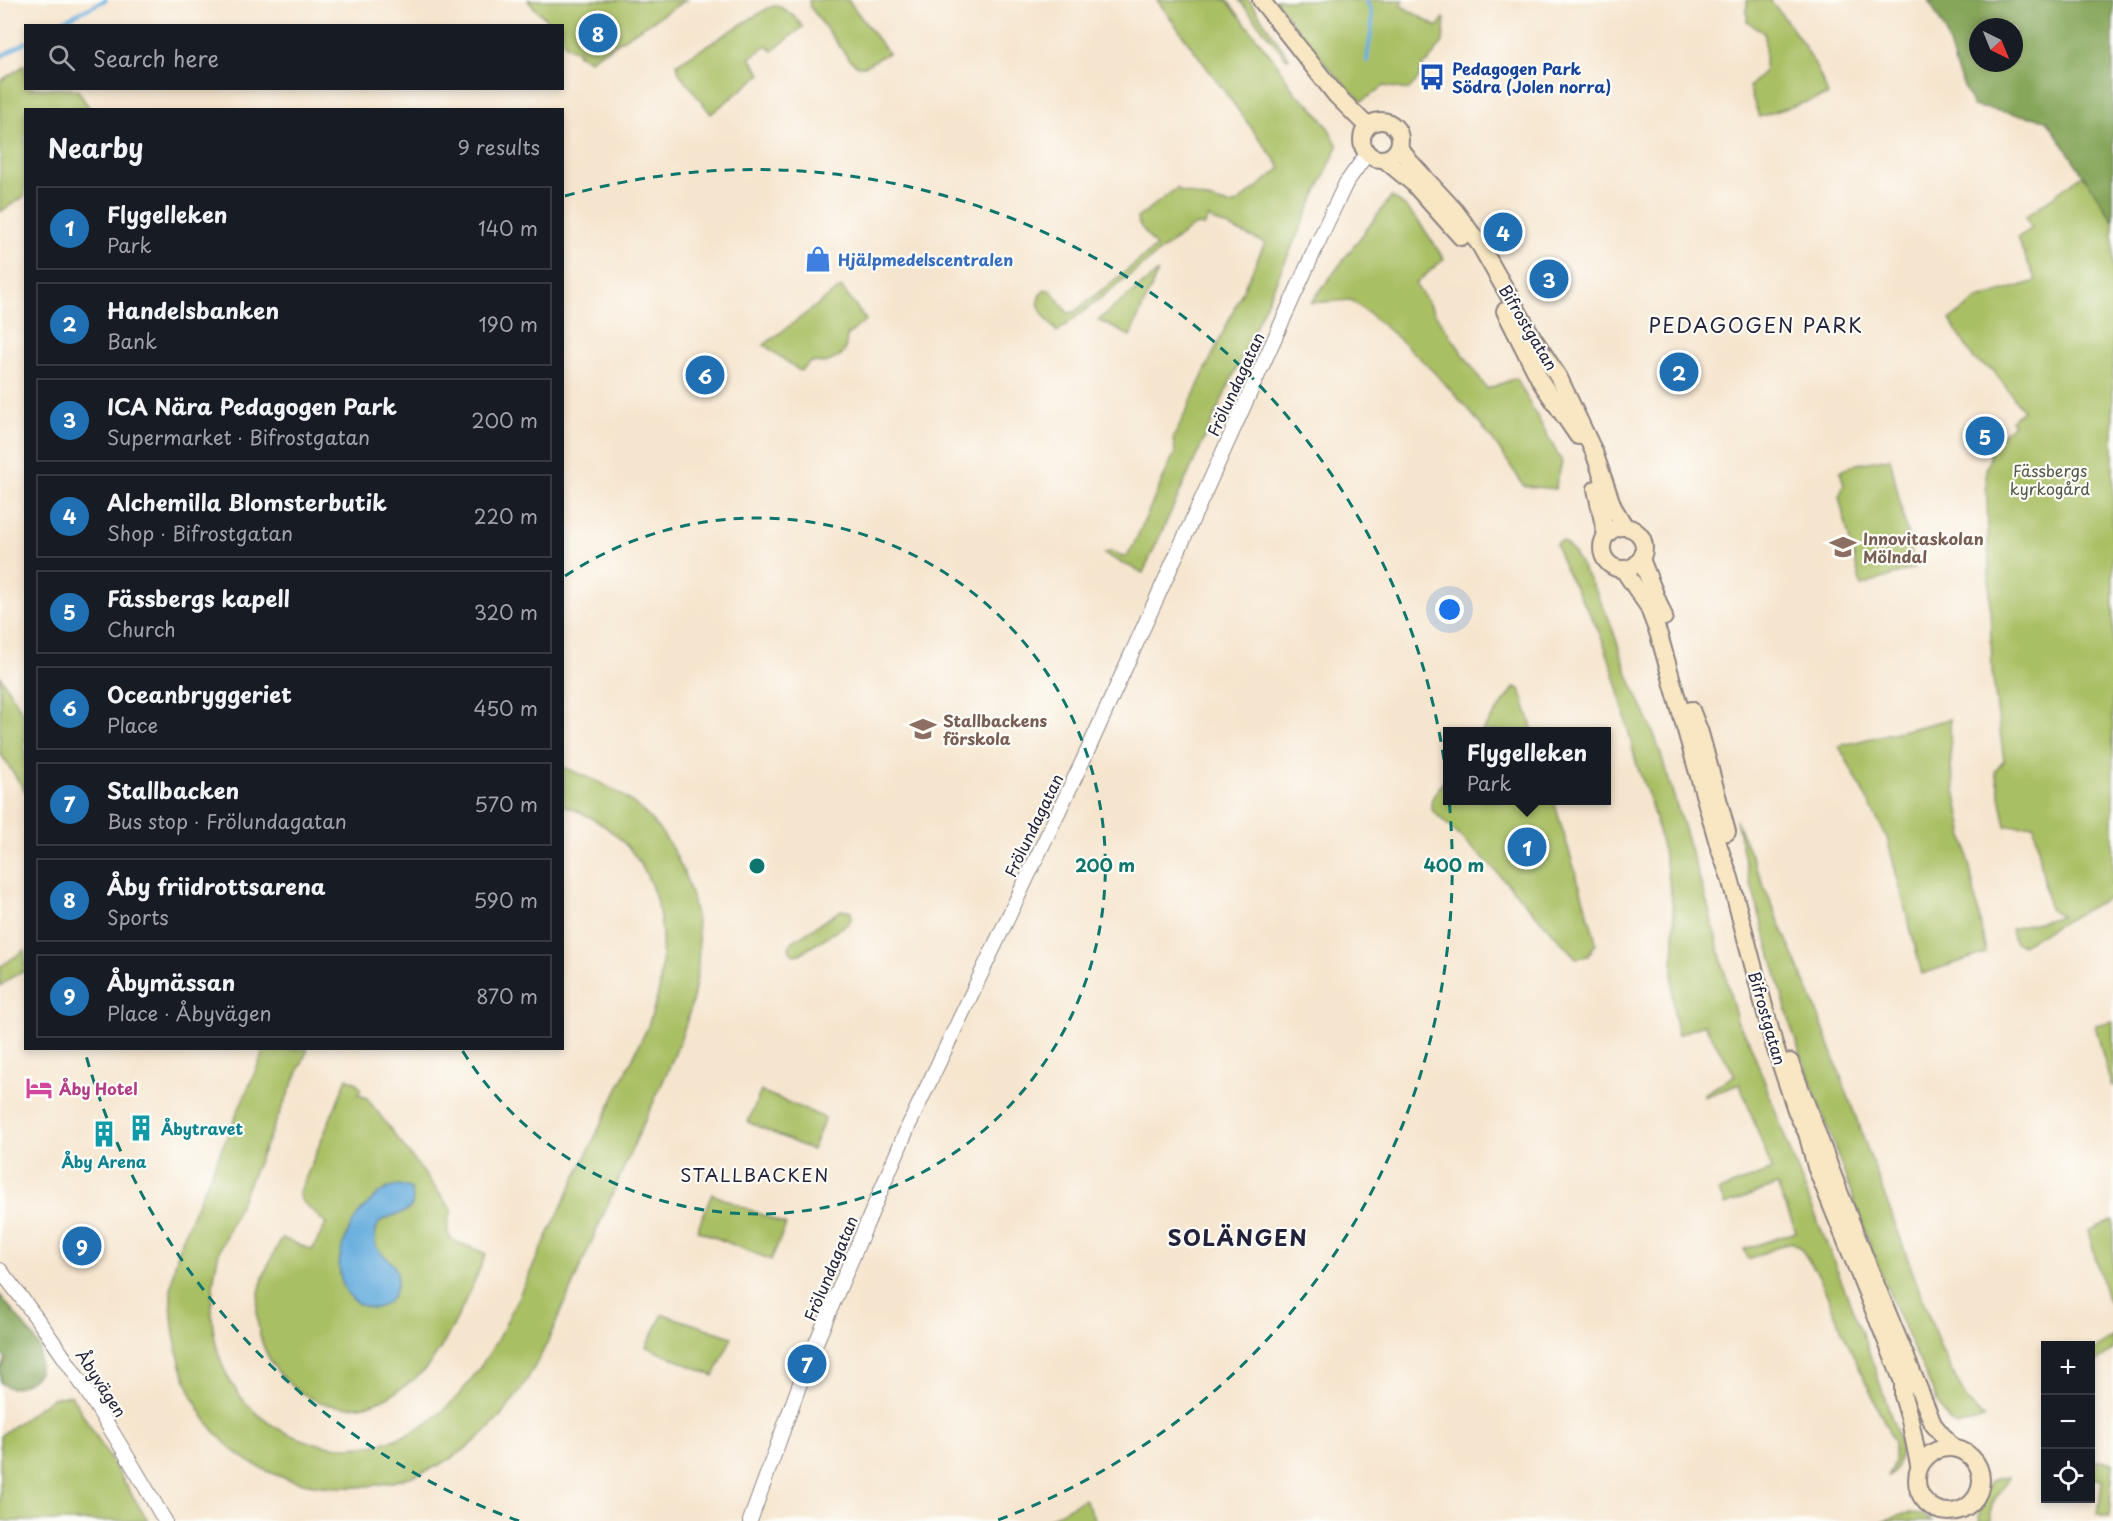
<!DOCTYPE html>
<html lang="en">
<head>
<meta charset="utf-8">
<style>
  body { margin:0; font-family:"Playpen Sans",sans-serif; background:#242831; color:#f1f3f6 }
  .controls { position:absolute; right:18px; bottom:18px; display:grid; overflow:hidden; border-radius:0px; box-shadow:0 3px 9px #0003 }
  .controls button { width:54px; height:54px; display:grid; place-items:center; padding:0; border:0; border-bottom:2px solid #363941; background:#171b24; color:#f1f3f6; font:30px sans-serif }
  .compass { position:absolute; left:1969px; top:18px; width:54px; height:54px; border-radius:50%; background:#171b24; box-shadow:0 3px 9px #0003; rotate:137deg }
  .you { position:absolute; left:1450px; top:610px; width:21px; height:21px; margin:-15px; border:4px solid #fff; border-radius:50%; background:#1a73e8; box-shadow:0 0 0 9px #1a73e833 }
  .badge { display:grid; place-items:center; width:39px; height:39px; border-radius:50%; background:#1f6fb2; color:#fff; font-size:20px; font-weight:700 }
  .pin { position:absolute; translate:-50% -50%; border:3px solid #fff; box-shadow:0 2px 6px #0006 }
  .popup { position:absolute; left:1443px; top:727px; width:168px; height:78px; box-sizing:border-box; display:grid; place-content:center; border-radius:0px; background:#171b24; filter:drop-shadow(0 2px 4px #0005); font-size:20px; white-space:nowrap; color:#9ea1a6 }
  .popup b { font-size:22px; color:#f1f3f6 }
  .popup::after { content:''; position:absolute; left:50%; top:100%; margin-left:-12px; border:12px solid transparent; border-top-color:#171b24 }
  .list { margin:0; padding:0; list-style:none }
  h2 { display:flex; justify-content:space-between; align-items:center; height:78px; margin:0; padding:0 24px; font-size:26px }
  h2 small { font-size:20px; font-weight:400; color:#9ea1a6 }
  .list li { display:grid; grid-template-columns:39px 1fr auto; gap:18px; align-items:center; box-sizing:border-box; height:84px; margin:0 12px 12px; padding:0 12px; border:2px solid #363941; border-radius:0px }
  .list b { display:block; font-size:22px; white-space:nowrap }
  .list p { margin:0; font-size:20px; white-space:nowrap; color:#9ea1a6 }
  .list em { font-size:20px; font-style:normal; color:#9ea1a6 }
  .icon { flex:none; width:33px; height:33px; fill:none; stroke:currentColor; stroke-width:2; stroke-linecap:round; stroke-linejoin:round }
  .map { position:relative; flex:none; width:2113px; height:1521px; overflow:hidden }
  .search { position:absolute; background:#171b24; box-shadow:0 3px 9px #0003; left:24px; top:24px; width:540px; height:66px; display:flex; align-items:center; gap:15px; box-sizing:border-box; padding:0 21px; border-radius:0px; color:#9ea1a6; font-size:22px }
  .panel { position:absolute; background:#171b24; box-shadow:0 3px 9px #0003; left:24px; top:108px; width:540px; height:942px; border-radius:0px }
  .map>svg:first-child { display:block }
  .green { fill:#a9bf64; stroke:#667050; stroke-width:1.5 }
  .forest { fill:#86a65a; stroke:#54644a; stroke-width:1.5; fill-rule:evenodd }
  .water { fill:#67aede; stroke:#44688c; stroke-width:1.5 }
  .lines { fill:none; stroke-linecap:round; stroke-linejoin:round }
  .stream { stroke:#67aede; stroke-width:4 }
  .tertiary-casing { stroke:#8c8484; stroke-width:16 }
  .secondary-casing { stroke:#8c8484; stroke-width:20 }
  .tertiary { stroke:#fff; stroke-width:14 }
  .secondary { stroke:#f9e7c3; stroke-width:16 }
  .ring { fill:none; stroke:#0f766e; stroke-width:3; stroke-dasharray:10 8 }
  .labels { text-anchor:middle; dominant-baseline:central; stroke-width:4.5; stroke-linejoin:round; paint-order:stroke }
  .transit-label { font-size:16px; font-weight:bold; fill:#164399; stroke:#fdfcf7; text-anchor:start }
  .shop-label { font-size:16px; font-weight:bold; fill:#366cbe; stroke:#fdfcf7; text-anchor:start }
  .street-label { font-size:16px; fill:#22223b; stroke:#fdfcf7 }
  .park-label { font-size:16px; fill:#515949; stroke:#fdfcf7 }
  .education-label { font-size:16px; font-weight:bold; fill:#785e54; stroke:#fdfcf7; text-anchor:start }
  .hotel-label { font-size:16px; font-weight:bold; fill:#b23c85; stroke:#fdfcf7; text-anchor:start }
  .culture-label { font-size:16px; font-weight:bold; fill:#0d838f; stroke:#fdfcf7; text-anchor:start }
  .neighbourhood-label { font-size:18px; letter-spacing:1.5px; fill:#22223b; stroke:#fdfcf7 }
  .quarter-label { font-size:20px; letter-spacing:1.5px; fill:#22223b; stroke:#fdfcf7 }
  .district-label { font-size:22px; font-weight:bold; letter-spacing:1.5px; fill:#22223b; stroke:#fdfcf7 }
  .centre { fill:#0f766e; stroke:#fdfcf7; stroke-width:3 }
  .ring-label { font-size:18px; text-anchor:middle; font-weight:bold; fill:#0f766e; stroke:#fdfcf7; stroke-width:4.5; stroke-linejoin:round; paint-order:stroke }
</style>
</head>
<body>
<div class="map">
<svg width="2113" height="1521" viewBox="0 0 2113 1521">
  <rect width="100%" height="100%" fill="#fdfcf7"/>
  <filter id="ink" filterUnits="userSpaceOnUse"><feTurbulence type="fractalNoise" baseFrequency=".0167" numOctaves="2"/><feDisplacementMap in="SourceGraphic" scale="12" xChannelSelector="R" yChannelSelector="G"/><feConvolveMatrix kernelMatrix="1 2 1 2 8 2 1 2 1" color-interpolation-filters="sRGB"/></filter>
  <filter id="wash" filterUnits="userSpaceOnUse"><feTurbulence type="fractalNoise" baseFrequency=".008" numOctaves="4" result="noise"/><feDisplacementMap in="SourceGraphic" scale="24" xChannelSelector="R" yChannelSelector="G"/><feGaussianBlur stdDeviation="1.35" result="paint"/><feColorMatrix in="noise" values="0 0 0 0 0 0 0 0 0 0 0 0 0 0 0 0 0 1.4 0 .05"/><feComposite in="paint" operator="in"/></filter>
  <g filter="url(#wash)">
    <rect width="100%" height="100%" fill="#f6e5ce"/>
    <g class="green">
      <path d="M528 0H686L590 60 577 54 579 52C562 46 562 42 562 26L551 25C544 15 534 10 528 0Z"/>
      <polygon points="809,0 848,0 888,53 865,66 858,66 849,59 810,7"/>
      <path d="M1157 0H1227L1277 64 1295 93 1309 103 1326 124 1338 146 1143 573 1104 554 1111 551 1126 558 1134 544 1175 452 1173 439 1265 243 1208 218 1204 226 1197 225 1189 229 1057 332C1047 319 1028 302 1045 289L1051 291 1068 313 1074 312 1156 247 1139 224 1137 218 1177 188 1180 191 1229 205 1237 203 1281 168Z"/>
      <polygon points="1239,0 1249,0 1289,58 1287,59"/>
      <path d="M1275 0H1403L1400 5 1437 27 1444 18 1445 19 1443 42 1428 62 1425 63 1419 73 1421 76 1408 90 1384 86 1362 101C1328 71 1302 36 1275 0Z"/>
      <path d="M1747 0H1770C1796 32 1814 56 1828 95L1759 117 1749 87 1765 70V34L1747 21Z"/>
      <polygon points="777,5 793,15 803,27 772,51 767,45 750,58 761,74 711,114 679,73 677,64 768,8"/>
      <polygon points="25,65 26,88 77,89 90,109 26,110 25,196 0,212 0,81"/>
      <polygon points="2084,174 2113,220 2113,884 2111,884 2113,886 2113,895 2022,945 2014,942 2011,929 2062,916 2049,909 2034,825 2006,826 1995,771 2004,761 1992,671 1986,469 1990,458 1990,446 2014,424 2011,420 2023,410 1993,370 1974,360 1950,320 1978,299 2036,281 2017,238 2032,228 2025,217"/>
      <path d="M1391 197C1412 206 1431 240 1444 259L1415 284 1487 389 1516 378 1562 462 1555 489 1524 486C1511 467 1499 447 1484 429 1445 380 1401 337 1351 300L1311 303Z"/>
      <polygon points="1158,272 1130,336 1098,320"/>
      <polygon points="841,287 866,320 847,336 845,351 839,357 826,363 811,362 800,371 764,345"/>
      <polygon points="1890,458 1915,568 1861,586 1839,497 1844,484 1840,472 1851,465"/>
      <path d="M1563 541 1574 553 1596 592 1609 619 1629 677 1656 739 1707 903 1737 1021 1749 1041 1762 1075 1794 1161 1867 1346 1900 1442C1901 1456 1899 1468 1888 1478L1894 1461V1443L1842 1331 1819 1276 1799 1246 1791 1242 1748 1259 1744 1249 1796 1232 1777 1185 1725 1205 1719 1191 1772 1170 1740 1084 1704 1097V1094L1735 1075 1704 1024 1678 1035C1668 997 1675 960 1674 922 1672 882 1661 839 1650 801 1646 788 1640 775 1636 762 1625 719 1617 675 1600 634 1587 604 1564 576 1556 544Z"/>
      <polygon points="0,676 25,716 25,791 0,753"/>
      <polygon points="1515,687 1520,689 1533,731 1482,731"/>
      <polygon points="1950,719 1951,768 1986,953 1922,974 1887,838 1839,746"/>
      <path d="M563 767C586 776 611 786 632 802 684 843 707 917 696 982 687 1040 656 1094 633 1147 604 1213 576 1278 547 1343 524 1391 490 1439 441 1464 376 1497 290 1497 232 1449 189 1413 172 1351 171 1297 171 1254 194 1212 211 1173 229 1132 247 1090 265 1049H308L220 1249C211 1283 208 1318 218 1352 241 1433 332 1467 406 1435 450 1416 481 1370 503 1329L648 1026C652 1012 659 997 660 982 671 900 644 834 563 805Z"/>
      <path d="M1447 777 1448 800 1554 801 1594 934 1596 943 1588 956 1576 958 1490 865 1433 811C1426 799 1440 787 1447 777Z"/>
      <polygon points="1736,820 1815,1006 1941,1349 1968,1402 1984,1418 1958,1426 1951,1423 1943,1413 1896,1310 1875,1258 1793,1033 1749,877"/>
      <polygon points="841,910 851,912 852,917 849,923 800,954 794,955 790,952 789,947 793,941"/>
      <polygon points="25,950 25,971 12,977 0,986 0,967"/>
      <polygon points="2113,1021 2113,1086 2111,1086 2095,1025"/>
      <path d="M347 1078 357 1083 361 1090 358 1094 367 1098 452 1210C437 1249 462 1239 486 1254 474 1283 443 1355 420 1374 406 1386 388 1399 370 1404 312 1419 259 1372 257 1315 256 1287 269 1261 282 1238L312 1250 326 1224 302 1201 299 1194Z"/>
      <polygon points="761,1091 825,1118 812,1150 748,1122"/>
      <polygon points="712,1194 786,1225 771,1260 697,1230"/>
      <polygon points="2113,1220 2113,1308 2107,1300 2088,1231"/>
      <polygon points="663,1314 732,1337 714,1376 646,1347"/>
      <polygon points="2113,1336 2113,1350 2091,1366 2091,1352"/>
      <polygon points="71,1395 148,1521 6,1521 0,1519 0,1436 52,1398"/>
      <polygon points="2090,1460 2113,1463 2109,1517 2098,1515 2102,1480 2091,1478"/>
      <path d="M2009 1476C2003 1497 1989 1493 1991 1521H1980C1977 1508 1982 1487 1994 1480 1998 1477 2004 1477 2009 1476Z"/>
      <polygon points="1084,1499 1096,1521 1045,1521"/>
      <polygon points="1909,1513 1922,1514 1932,1521 1882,1521"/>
    </g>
    <g class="forest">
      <path d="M1929 0H2113V220L2047 120 1973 106 1957 71 1945 31ZM1978 27H2014V63H1978Z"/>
      <path d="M0 1295 34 1338 40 1349 39 1373C29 1383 12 1395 0 1382V1369L6 1359 0 1352Z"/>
    </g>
    <path class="water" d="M399 1185 410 1188C422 1219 392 1210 380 1222 376 1227 375 1234 375 1239 373 1257 400 1257 397 1281 391 1333 321 1304 344 1242 349 1230 353 1219 362 1210 372 1199 383 1187 399 1185Z"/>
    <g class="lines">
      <g class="stream">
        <path d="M1365 0C1379 16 1368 41 1367 61"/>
        <polyline points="64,20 106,0"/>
        <polyline points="0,57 26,42"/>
      </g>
    </g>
  </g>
  <g filter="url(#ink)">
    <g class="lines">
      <g class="tertiary-casing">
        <g id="tertiary">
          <path d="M0 1270C63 1349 115 1434 165 1521"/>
          <polyline points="750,1521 807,1364 908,1127 1087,752 1326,225 1346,183 1367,154"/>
        </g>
      </g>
      <g class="secondary-casing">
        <g id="secondary">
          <polyline points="1261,0 1336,95 1367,126"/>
          <circle cx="1381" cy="140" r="19"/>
          <polyline points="1399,147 1410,162 1455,211 1480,245 1533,338 1559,378 1594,452 1613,507 1625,527"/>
          <polyline points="1384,159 1413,183 1461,237"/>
          <polyline points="1505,311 1541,382 1578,436"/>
          <polyline points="1596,489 1606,535"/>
          <circle cx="1623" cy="548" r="21"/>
          <polyline points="1641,559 1664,617"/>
          <polyline points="1623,569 1648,606 1659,635 1719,847 1730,878 1774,1044 1797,1113 1807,1133 1816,1167 1903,1382 1903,1396 1910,1420 1919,1465"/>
          <polyline points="1691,710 1700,733 1727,832"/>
          <path d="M1790 1062C1810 1112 1827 1162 1847 1212 1874 1283 1905 1353 1933 1424L1952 1447"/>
          <circle cx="1949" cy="1480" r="32"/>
        </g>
      </g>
      <use href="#tertiary" class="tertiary"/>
      <use href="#secondary" class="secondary"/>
    </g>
  </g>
  <g class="ring">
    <path d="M565 576A348 348 0 1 1 462 1050"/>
    <path d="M519 1521A697 697 0 0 1 85 1052M565 196A697 697 0 0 1 995 1521"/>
  </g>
  <defs>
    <g id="bus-bare" transform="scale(2.07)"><path d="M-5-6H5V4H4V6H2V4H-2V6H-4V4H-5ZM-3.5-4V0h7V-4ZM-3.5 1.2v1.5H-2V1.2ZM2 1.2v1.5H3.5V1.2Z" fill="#1a4fb4" stroke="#fdfcf7" stroke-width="2.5" paint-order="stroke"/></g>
    <g id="shop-bare" transform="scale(2.07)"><path d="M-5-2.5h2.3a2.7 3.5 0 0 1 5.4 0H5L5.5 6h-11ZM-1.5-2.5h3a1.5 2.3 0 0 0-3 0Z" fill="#3f7fe0" stroke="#fdfcf7" stroke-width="2.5" paint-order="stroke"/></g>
    <g id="school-bare" transform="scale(2.07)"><path d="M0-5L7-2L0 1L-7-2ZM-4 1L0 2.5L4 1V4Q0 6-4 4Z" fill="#8d6e63" stroke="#fdfcf7" stroke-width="2.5" paint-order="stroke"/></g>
    <g id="hotel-bare" transform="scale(2.07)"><path d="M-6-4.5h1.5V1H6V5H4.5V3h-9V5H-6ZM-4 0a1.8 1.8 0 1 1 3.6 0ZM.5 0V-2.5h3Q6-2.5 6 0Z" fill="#d1479c" stroke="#fdfcf7" stroke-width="2.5" paint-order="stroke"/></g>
    <g id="building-bare" transform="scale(2.07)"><path d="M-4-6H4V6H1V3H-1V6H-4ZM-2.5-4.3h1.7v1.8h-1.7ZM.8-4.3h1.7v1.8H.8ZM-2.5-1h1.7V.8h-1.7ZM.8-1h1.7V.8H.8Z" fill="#0f9aa8" stroke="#fdfcf7" stroke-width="2.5" paint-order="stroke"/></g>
  </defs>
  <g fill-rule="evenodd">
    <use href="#bus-bare" x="1432" y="77"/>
    <use href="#shop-bare" x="818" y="259"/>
    <use href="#school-bare" x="1843" y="547"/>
    <use href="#school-bare" x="923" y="729"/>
    <use href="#hotel-bare" x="39" y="1088"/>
    <use href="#building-bare" x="141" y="1128"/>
    <use href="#building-bare" x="104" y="1134"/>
  </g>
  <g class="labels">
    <g class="transit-label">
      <text x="1452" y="68">Pedagogen Park<tspan x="1452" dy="18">Södra (Jolen norra)</tspan></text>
    </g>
    <g class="shop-label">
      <text x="838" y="259">Hjälpmedelscentralen</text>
    </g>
    <g class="street-label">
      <text transform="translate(1529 327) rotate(59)">Bifrostgatan</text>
      <text transform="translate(1235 384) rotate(-65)">Frölundagatan</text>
      <text transform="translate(1033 825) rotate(-64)">Frölundagatan</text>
      <text transform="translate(1768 1018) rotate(74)">Bifrostgatan</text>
      <text transform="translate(830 1268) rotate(-67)">Frölundagatan</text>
      <text transform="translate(102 1383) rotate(57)">Åbyvägen</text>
    </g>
    <g class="park-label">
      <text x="2050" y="470">Fässbergs<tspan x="2050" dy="18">kyrkogård</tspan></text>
    </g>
    <g class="education-label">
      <text x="1863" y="538">Innovitaskolan<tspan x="1863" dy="18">Mölndal</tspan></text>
      <text x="943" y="720">Stallbackens<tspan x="943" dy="18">förskola</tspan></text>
    </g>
    <g class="hotel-label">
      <text x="59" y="1088">Åby Hotel</text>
    </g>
    <g class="culture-label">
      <text x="161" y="1128">Åbytravet</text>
      <text x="104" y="1161" text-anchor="middle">Åby Arena</text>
    </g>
    <g class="neighbourhood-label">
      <text x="755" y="1174">STALLBACKEN</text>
    </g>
    <g class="quarter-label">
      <text x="1756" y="325">PEDAGOGEN PARK</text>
    </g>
    <g class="district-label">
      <text x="1238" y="1236">SOLÄNGEN</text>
    </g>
  </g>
  <circle cx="757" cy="866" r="9" class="centre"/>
  <g class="ring-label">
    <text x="1105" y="872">200 m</text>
    <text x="1454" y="872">400 m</text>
  </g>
</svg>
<div class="controls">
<button>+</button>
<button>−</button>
<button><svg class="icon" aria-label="locate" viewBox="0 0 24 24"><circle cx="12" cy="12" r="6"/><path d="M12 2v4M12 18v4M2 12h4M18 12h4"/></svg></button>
</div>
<svg class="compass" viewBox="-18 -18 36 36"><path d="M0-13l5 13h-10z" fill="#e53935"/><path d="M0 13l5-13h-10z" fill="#9ea1a6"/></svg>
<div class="you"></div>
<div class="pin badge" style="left:1527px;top:847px">1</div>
<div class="popup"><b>Flygelleken</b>Park</div>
<div class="pin badge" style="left:1679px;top:372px">2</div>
<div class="pin badge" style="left:1549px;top:279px">3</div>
<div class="pin badge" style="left:1503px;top:232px">4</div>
<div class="pin badge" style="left:1985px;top:436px">5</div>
<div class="pin badge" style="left:705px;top:375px">6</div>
<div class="pin badge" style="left:807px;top:1364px">7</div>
<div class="pin badge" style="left:598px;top:33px">8</div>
<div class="pin badge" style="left:82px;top:1246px">9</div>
<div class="search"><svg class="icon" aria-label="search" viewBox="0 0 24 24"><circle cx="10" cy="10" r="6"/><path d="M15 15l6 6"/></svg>Search here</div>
<section class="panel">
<h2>Nearby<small>9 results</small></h2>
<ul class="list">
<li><span class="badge">1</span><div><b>Flygelleken</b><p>Park</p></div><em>140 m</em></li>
<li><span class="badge">2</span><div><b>Handelsbanken</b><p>Bank</p></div><em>190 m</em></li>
<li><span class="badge">3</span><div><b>ICA Nära Pedagogen Park</b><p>Supermarket · Bifrostgatan</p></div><em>200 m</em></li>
<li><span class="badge">4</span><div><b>Alchemilla Blomsterbutik</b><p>Shop · Bifrostgatan</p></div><em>220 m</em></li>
<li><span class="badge">5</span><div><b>Fässbergs kapell</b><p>Church</p></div><em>320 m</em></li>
<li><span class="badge">6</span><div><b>Oceanbryggeriet</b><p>Place</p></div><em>450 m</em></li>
<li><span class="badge">7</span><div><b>Stallbacken</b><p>Bus stop · Frölundagatan</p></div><em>570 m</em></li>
<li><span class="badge">8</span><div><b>Åby friidrottsarena</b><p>Sports</p></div><em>590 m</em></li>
<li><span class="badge">9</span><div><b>Åbymässan</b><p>Place · Åbyvägen</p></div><em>870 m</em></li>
</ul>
</section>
</div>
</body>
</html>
